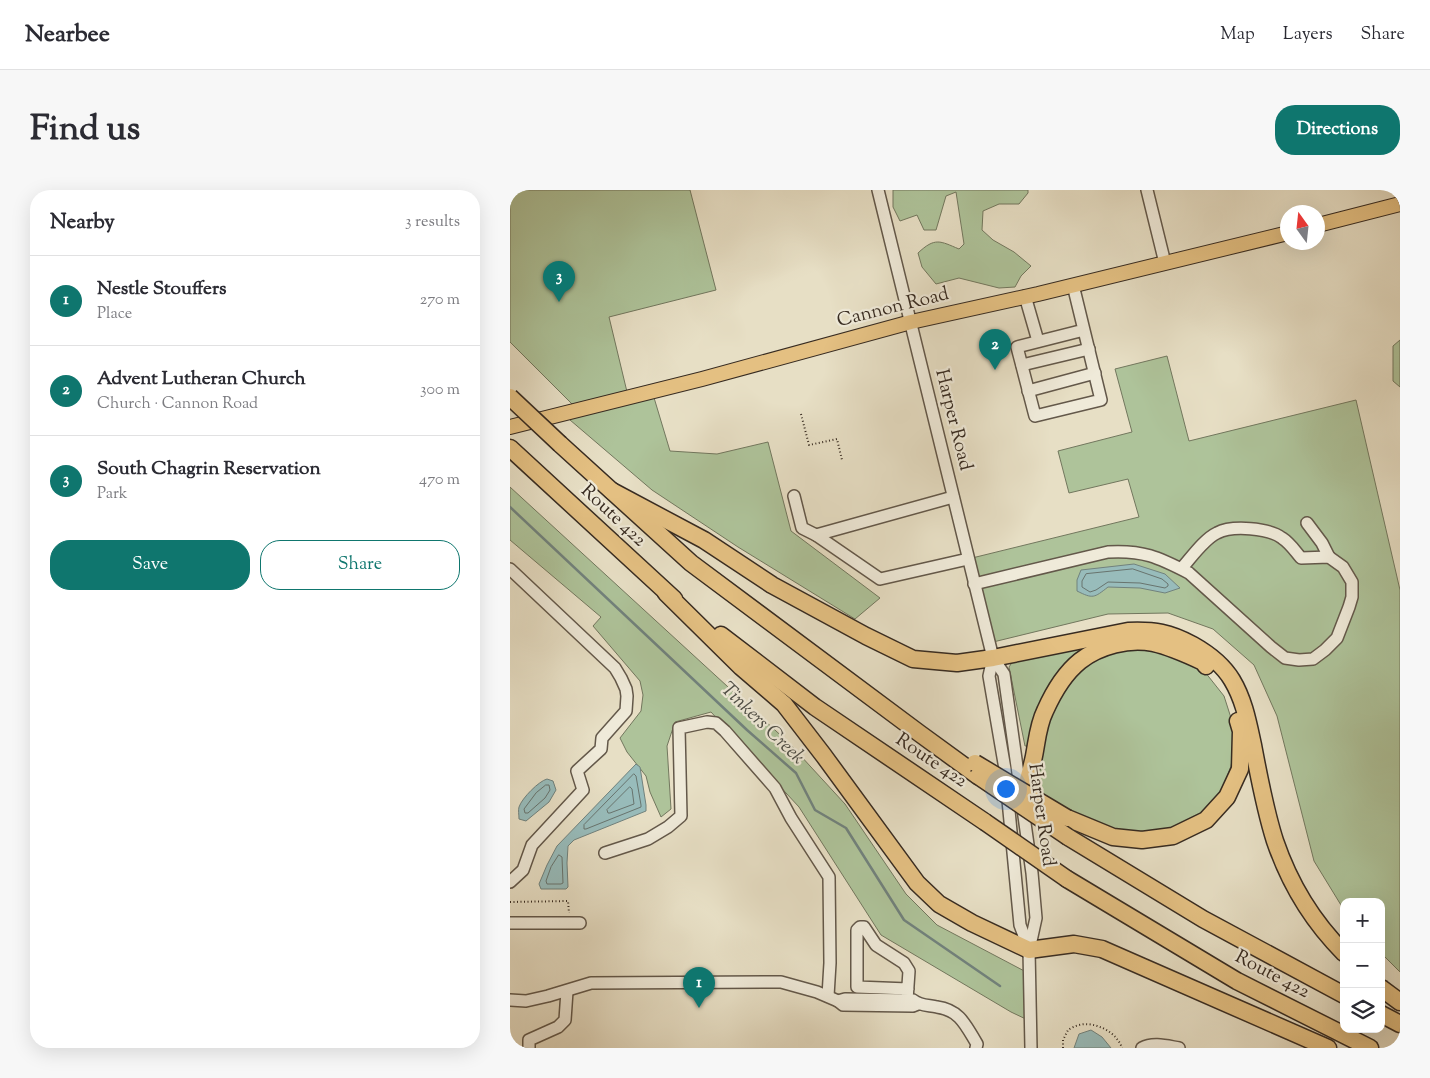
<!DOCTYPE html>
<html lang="en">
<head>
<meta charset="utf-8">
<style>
  body { margin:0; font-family:"Sorts Mill Goudy",serif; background:#f7f7f7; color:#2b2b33 }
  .controls { position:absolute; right:15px; bottom:15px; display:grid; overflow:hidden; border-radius:10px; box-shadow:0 5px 20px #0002 }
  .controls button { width:45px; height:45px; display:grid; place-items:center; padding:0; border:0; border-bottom:1px solid #e1e1e2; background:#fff; color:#2b2b33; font:25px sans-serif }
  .compass { position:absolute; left:770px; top:15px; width:45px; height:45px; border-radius:50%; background:#fff; box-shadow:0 5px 20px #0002; rotate:345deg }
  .you { position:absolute; left:495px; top:598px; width:18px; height:18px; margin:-12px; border:4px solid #fff; border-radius:50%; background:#1a73e8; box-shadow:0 0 0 8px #1a73e833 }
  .badge { display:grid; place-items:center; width:32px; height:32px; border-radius:50%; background:#0f766e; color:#fff; font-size:16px; font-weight:700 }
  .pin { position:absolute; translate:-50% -41px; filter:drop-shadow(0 1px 2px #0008) }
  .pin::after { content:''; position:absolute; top:26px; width:18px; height:15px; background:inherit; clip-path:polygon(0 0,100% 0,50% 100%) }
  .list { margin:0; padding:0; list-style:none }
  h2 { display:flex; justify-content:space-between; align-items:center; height:65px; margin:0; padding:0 20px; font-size:21px }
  h2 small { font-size:16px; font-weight:400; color:#7c7c81 }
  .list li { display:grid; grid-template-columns:32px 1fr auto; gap:15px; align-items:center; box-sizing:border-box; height:90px; padding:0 20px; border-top:1px solid #e1e1e2 }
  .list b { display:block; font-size:19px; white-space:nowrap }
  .list p { margin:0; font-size:16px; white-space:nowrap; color:#7c7c81 }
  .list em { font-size:16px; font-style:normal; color:#7c7c81 }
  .actions { display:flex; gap:10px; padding:15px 20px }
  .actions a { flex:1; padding:11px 0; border:1px solid #0f766e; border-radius:20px; text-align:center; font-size:18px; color:#0f766e }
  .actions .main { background:#0f766e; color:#fff }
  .icon { flex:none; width:28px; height:28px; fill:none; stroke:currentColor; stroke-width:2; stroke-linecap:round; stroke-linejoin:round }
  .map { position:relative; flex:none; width:890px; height:858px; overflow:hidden; border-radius:20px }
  header { display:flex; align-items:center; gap:30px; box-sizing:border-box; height:70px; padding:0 25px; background:#fff; border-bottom:1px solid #e1e1e2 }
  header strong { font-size:24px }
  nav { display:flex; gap:28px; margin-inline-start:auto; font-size:18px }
  .intro { display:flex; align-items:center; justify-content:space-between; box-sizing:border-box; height:120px; padding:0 30px }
  h1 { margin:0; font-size:35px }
  .button { padding:12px 22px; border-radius:20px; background:#0f766e; color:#fff; font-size:18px; font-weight:700 }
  main { display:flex; gap:30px; padding:0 30px }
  aside { flex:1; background:#fff; border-radius:20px; box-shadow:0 5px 20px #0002 }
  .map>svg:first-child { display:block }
  .green { fill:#aec39a; stroke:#72775e }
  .water { fill:#98bcbb; stroke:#71827d }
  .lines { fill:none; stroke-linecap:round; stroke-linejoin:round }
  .shore { stroke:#68746e; stroke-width:1 }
  .stream { stroke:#71827d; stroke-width:2.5 }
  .minor-casing { stroke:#63584a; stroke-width:14 }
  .major-casing { stroke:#372b21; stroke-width:16 }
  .highway-casing { stroke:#372b21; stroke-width:19 }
  .path { stroke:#372b21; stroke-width:2; stroke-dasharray:1 2.5; stroke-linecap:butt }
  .minor { stroke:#efead9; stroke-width:11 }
  .major { stroke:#e4c082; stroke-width:14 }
  .highway { stroke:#e4c082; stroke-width:16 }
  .highway-bridge-casing { stroke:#372b21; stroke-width:19; stroke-linecap:butt }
  .highway-bridge { stroke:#e4c082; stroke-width:16 }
  .labels { text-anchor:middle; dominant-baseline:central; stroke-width:4.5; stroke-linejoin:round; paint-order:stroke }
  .street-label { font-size:19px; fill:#372b21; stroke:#efead9 }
  .water-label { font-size:20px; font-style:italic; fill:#4f4f48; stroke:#efead9 }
</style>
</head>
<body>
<header>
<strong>Nearbee</strong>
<nav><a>Map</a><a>Layers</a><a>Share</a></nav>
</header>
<div class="intro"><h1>Find us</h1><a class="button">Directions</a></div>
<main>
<aside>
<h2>Nearby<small>3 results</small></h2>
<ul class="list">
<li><span class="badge">1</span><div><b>Nestle Stouffers</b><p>Place</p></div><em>270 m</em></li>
<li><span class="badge">2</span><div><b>Advent Lutheran Church</b><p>Church · Cannon Road</p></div><em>300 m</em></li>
<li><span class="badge">3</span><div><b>South Chagrin Reservation</b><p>Park</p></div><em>470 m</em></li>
</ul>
<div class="actions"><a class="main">Save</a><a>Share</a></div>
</aside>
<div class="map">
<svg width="890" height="858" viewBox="0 0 890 858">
  <rect width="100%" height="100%" fill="#e7dfc5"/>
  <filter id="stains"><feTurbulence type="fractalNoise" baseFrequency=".004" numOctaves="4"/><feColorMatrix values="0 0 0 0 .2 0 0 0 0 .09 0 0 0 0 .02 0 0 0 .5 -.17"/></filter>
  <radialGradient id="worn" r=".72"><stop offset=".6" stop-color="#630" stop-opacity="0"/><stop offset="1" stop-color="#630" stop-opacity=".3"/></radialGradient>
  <g class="green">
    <polygon points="0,0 180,0 206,100 99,127 118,206 142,201 160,261 207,264 258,252 281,341 370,408 345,429 228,357 142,300 53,224 67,219 0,152"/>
    <path d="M383 0H518V3L509 14H489L473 21 472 40 483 50 504 62 521 76 511 86 505 97 489 98 449 88 426 94 412 77 408 63C425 47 430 51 449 59L454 54 446 2 436 6 426 40H414L407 25 390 31 383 17Z"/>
    <polygon points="890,150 890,197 883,191 883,156"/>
    <polygon points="657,166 679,251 846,210 890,400 890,782 871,763 871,712 834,712 834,720 804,671 767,526 744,475 703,439 658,423 598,424 479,453 458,369 629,327 618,289 559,303 548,261 622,242 605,179"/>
    <polygon points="0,297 278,552 335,614 396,704 427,735 520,784 520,831 501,822 371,745 289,617 201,522 165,532 157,556 161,619 151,627 140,602 136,586 117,562 110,548 131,521 133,505 130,491 83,436 91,427 0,350"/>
    <polygon points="582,456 561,469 541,492 527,520 520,556 515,556 499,477 503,471"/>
    <polygon points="651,457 691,477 714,506 722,531 725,554 721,576 714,595 707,607 690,624 653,642 611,642 550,618 528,604 528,571 539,522 572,474 601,460"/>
  </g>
  <g class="water">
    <path d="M624 374 655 384 670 398 655 403 630 398 598 397C584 408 583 409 567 401V390L571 380Z"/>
    <polygon points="126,574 130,577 136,615 136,621 64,650 58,656 57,673 58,697 56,699 31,699 29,694 37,675 47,656"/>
    <path d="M37 589 43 591 46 600 39 612 16 631 9 629C9 625 8 620 9 617 12 608 29 591 37 589Z"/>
    <polygon points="581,840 592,847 601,858 564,858 569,844"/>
  </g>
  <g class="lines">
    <g class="shore">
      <polygon points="623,379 652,389 658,394 658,396 655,398 630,393 598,392 586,400 580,402 572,397 572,391 576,384"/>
      <polygon points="124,584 126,586 131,615 131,617 76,639 74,639 74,635"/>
      <polygon points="36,595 39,595 40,600 35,608 18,623 15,623 14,619 26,603"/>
      <polygon points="120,597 122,599 124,614 100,623 98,623 97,620"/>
      <polygon points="49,665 52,667 53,693 51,694 37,694 36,691 41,677"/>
    </g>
    <polyline class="stream" points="0,317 237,540 286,583 305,620 336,638 394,730 490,796"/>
    <g class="minor-casing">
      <g id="minor">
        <polyline points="368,0 483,468 494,484 522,683 526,728 519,760 521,858"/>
        <polyline points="637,0 655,73"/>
        <polyline points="563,95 591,210 525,226 507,157 574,140"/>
        <polyline points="515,106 528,151"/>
        <polyline points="512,175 579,159"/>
        <polyline points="518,201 585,183"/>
        <polyline points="284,306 292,338 306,345"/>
        <polyline points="443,307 306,345 370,389 458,369"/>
        <polyline points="797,333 812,353 819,367"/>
        <polyline points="0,379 105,478 111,488 116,499 117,506 116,521 92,548 91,559 67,581 73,600 22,655 13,680 0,692"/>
        <path d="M464 394 598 362C633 360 648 367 679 383L761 457 775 468 789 470 803 469 815 460 827 448 839 417 842 407V392L833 377 819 367 791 368C785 361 780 353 772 348 759 338 722 335 707 343 694 349 681 368 671 379"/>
        <polyline points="483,468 479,486 495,579 510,735 519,759"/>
        <polyline points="95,663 138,649 158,637 171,626 169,538 197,532 206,533 215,541 265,598 281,628 319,687 320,773 318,806"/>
        <polyline points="0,733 70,733"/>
        <polyline points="0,810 16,811 38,806 81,793 271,792 307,802 328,811"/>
        <polyline points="397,810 399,781 394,773 366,755 354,737 350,737 347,740 347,797 398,799"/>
        <path d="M408 814 403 816 333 815 328 811 335 809 403 810C410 816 419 815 427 817 450 820 456 836 467 854L466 858"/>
        <polyline points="19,858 19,850 48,837 55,830 57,801"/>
        <path d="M632 858C643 852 657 856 669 858"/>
      </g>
    </g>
    <g class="major-casing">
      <g id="major">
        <polyline points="808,35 890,14"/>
        <polyline points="0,237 192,189 401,132 528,104 778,43"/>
      </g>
    </g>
    <g class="highway-casing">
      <g id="highway">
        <polyline points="50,254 181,373 409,543 468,586"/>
        <polyline points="0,258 164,409"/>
        <path d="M102 301 194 350 262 395 356 446 403 469 447 473 483 468 618 441C645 440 659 442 683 455 699 464 713 475 722 490 734 510 738 532 743 555 749 587 755 620 765 651 779 692 803 732 834 763"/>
        <polyline points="156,403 231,477 274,514 314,566 407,693 429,714 462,733 519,760 564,754 592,759 818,858"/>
        <polyline points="211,445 305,517 475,632"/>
        <path d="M512 610C516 596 521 581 524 566 527 551 528 535 535 521 543 503 555 483 570 471 589 456 619 448 643 453 661 457 676 464 693 472L696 476"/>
        <polyline points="557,628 603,647 632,650 663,646 696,630 717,607 730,579 731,541 728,531"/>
        <polyline points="558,647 693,729 834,805"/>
        <polyline points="557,689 727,791 860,858"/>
        <polyline points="871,798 890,812"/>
        <polyline points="871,824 890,834"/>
      </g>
    </g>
    <g class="path">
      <polyline points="291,224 299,255 327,249 332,270"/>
      <polyline points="0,712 58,711 59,723"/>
      <path d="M553 858V850L558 840C561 838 565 836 569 835 585 831 607 842 612 858"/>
    </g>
    <use href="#minor" class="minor"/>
    <use href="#major" class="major"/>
    <use href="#highway" class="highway"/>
    <g class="highway-bridge-casing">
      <g id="highway-bridge">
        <polyline points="0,207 50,254"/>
        <polyline points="465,573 557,628"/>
        <polyline points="468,586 558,647"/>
        <polyline points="475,632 557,689"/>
      </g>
    </g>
    <use href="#highway-bridge" class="highway-bridge"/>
  </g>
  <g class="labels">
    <g class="street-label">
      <text transform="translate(383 118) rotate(-14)">Cannon Road</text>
      <text transform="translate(443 230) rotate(76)">Harper Road</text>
      <text transform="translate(103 326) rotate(43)">Route 422</text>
      <text transform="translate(421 571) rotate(34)">Route 422</text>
      <text transform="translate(531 625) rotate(82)">Harper Road</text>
      <text transform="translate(762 785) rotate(28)">Route 422</text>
    </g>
    <g class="water-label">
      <text transform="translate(252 534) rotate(44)">Tinkers Creek</text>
    </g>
  </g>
  <rect width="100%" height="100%" filter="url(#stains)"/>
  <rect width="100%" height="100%" fill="url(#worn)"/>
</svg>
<div class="controls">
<button>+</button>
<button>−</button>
<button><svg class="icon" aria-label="layers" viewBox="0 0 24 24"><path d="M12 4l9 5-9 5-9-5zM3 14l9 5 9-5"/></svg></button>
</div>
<svg class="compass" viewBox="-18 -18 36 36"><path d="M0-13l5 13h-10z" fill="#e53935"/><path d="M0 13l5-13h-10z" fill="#7c7c81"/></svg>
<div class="you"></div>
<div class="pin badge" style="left:189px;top:818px">1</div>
<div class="pin badge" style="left:485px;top:180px">2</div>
<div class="pin badge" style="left:49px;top:112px">3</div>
</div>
</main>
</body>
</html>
